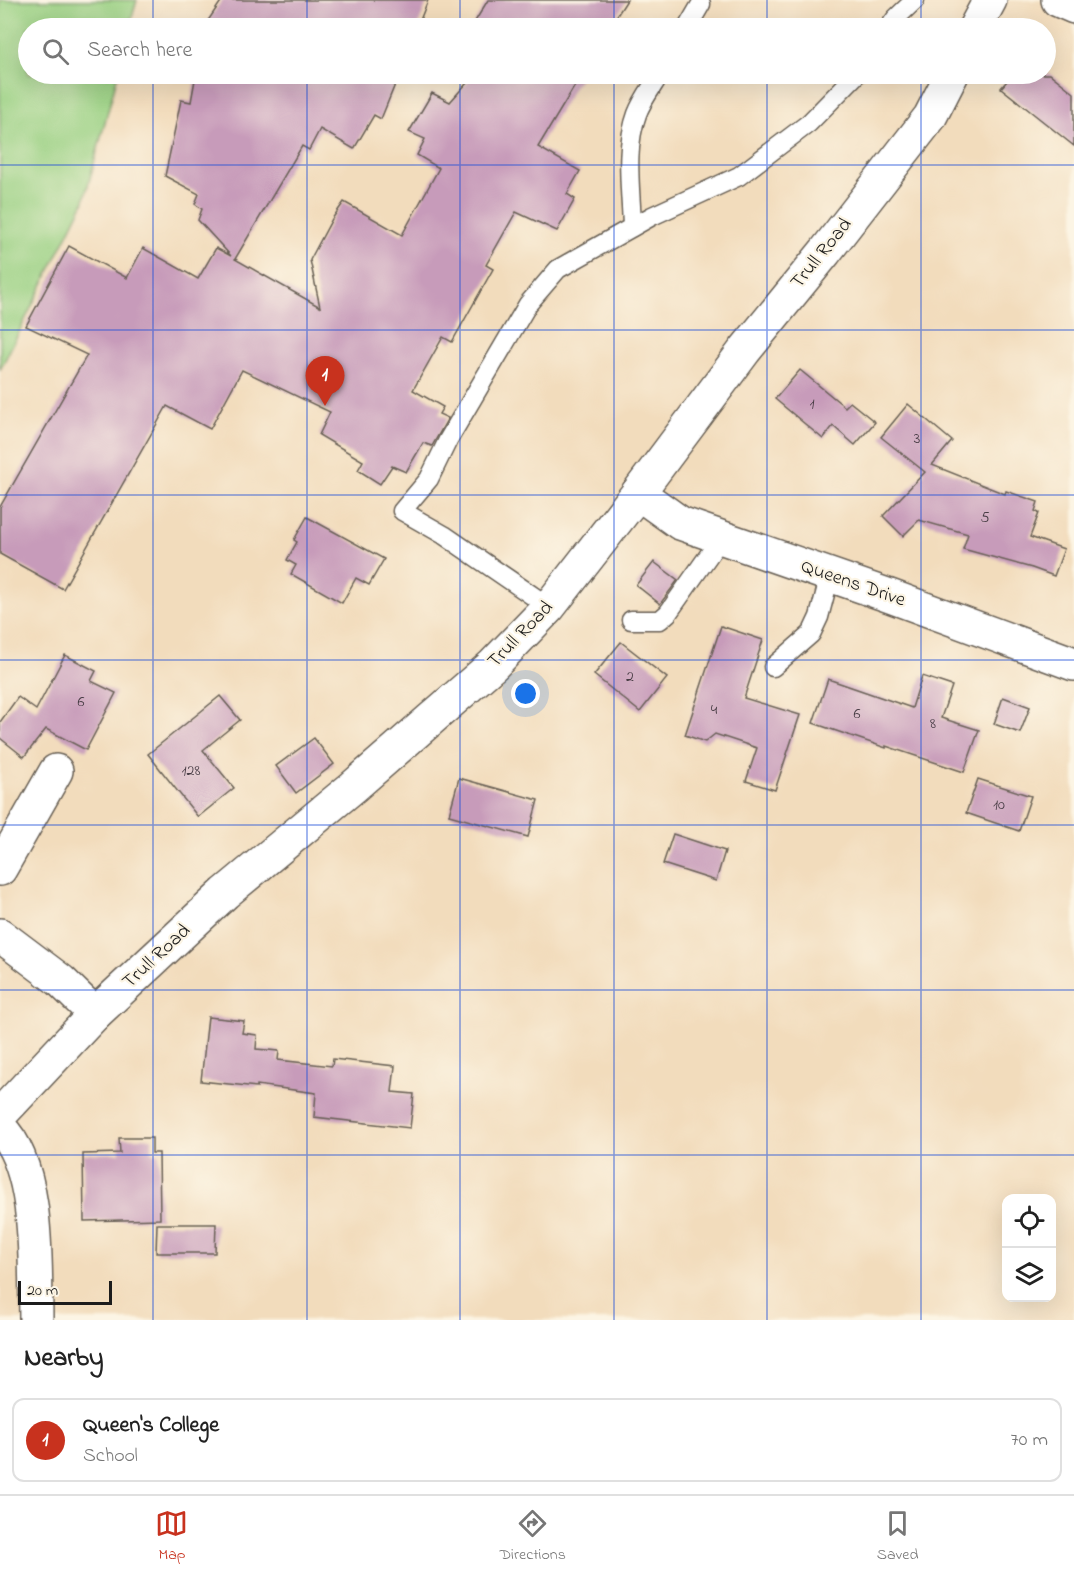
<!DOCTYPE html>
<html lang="en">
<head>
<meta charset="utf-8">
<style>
  body { margin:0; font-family:"Indie Flower",sans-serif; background:#f6f6f6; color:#222 }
  .controls { position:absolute; right:18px; bottom:18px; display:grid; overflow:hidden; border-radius:12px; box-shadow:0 6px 24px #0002 }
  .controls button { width:54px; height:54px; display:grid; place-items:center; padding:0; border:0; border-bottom:2px solid #e0e0e0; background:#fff; color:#222; font:30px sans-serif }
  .scale { position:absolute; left:18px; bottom:15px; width:94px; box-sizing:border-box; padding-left:6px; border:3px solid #1c1c1c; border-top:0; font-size:16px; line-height:21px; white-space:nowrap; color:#1c1c1c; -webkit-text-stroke:4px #fcf5e5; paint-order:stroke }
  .you { position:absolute; left:526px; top:694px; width:21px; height:21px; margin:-15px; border:4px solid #fff; border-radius:50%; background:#1a73e8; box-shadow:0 0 0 9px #1a73e833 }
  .badge { display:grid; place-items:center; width:39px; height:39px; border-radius:50%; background:#c8321e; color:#fff; font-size:20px; font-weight:700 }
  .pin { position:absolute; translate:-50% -50px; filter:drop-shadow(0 2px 3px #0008) }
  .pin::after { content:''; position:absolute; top:32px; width:21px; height:18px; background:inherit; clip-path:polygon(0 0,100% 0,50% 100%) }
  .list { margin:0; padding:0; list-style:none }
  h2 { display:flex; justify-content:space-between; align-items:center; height:78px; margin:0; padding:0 24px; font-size:26px }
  h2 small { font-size:20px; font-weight:400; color:#767676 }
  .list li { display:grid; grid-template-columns:39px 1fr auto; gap:18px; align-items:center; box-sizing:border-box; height:84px; margin:0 12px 12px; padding:0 12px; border:2px solid #e0e0e0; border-radius:12px }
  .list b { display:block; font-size:22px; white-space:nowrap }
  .list p { margin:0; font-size:20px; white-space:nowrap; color:#767676 }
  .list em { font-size:20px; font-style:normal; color:#767676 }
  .icon { flex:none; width:33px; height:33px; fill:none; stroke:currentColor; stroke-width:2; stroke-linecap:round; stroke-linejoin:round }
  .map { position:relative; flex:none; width:1074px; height:1320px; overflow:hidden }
  .search { position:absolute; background:#fff; box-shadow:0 6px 24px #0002; left:18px; right:18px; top:18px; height:66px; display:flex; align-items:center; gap:15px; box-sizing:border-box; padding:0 21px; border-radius:33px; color:#767676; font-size:22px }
  .sheet { height:174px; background:#fff }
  nav { display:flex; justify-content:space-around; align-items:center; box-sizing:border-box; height:84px; border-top:2px solid #e0e0e0; background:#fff; font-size:16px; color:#767676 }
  nav a { display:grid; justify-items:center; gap:3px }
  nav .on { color:#c8321e }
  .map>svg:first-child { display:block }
  .green { fill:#99d082; stroke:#5a764f; stroke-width:1.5 }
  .building { fill:#c79bba }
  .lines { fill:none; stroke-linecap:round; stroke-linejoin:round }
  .lane-casing { stroke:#675f54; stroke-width:21 }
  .street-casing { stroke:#675f54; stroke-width:36 }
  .secondary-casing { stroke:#675f54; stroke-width:36 }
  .lane { stroke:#fff; stroke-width:18 }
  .street { stroke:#fff; stroke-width:33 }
  .secondary { stroke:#fff; stroke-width:33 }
  .grid { fill:none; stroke:#1d4ed8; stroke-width:1.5; stroke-opacity:0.55 }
  .labels { text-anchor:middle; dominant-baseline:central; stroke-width:4.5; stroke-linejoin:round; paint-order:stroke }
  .number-label { font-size:16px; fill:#473c44 }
  .street-label { font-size:20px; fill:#1c1c1c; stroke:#fcf5e5 }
</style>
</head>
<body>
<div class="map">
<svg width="1074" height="1320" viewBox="0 0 1074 1320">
  <rect width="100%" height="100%" fill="#fcf5e5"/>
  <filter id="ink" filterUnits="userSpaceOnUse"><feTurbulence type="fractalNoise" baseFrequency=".0167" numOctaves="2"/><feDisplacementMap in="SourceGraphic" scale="12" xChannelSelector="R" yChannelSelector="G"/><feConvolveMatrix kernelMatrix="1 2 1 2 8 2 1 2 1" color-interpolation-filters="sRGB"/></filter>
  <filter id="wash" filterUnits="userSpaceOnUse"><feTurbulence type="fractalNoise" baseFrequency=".008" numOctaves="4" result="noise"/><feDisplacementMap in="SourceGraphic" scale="24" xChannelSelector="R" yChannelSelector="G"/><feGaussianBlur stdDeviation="1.35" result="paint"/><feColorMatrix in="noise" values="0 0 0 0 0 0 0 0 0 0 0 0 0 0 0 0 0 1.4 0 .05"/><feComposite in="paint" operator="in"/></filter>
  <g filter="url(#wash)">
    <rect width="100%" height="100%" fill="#f2dcbc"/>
    <polygon class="green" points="0,0 137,0 129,28 28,28 28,74 118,74 83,204 0,370"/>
    <g id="blocks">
      <g class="building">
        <polygon points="222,0 428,0 417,28 203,28"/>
        <polygon points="488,0 627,0 609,28 471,28"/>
        <polygon points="196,74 381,74 396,82 381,119 374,115 354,149 320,129 309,150 302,146 235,259 320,307 310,260 332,219 344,202 402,235 439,168 417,155 425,139 409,132 432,93 450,102 475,74 582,74 538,147 580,171 567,194 575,199 557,231 516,212 486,265 493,269 452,342 443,337 413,390 443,407 439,414 448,418 432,446 423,443 406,472 392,466 380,484 358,470 363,461 319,435 330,412 242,370 210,429 167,406 63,589 0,554 0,507 87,355 26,326 69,246 127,278 143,248 198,279 216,248 231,256 198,220 202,209 195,204 199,194 165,176 181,100 191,102"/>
        <polygon points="1013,74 1050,74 1074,93 1074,146 1001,88"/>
        <polygon points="800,370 845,407 850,402 875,422 855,445 833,426 823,439 775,399"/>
        <polygon points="908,404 952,441 932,465 1005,494 1006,491 1038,502 1035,511 1039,513 1030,537 1064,549 1054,576 1032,568 963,549 968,534 919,520 903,536 883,516 925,472 881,437"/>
        <polygon points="307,517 384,559 369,585 356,578 342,603 291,574 296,565 287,560 297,542 294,540"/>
        <polygon points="654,562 678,580 660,604 636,585"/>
        <polygon points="721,626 763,640 744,698 800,715 775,790 746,781 757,748 715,734 705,742 685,735"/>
        <polygon points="621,642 667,678 640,712 594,675"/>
        <polygon points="65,655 96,671 91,681 116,693 86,750 46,729 24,757 0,738 0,722 18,697 36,710"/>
        <polygon points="922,676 952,686 941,718 979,730 964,772 886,746 886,748 813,723 828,679 912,708"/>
        <polygon points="220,696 240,720 203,750 234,788 198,817 148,754"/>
        <polygon points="1003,697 1030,707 1020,733 994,724"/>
        <polygon points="314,738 334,764 296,793 276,766"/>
        <polygon points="459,778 538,800 528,837 449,815"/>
        <polygon points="978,779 1031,796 1019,831 966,813"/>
        <polygon points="673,834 725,851 716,881 663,864"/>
        <polygon points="208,1017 244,1021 242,1033 257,1035 256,1049 279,1051 278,1060 332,1066 333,1059 395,1066 392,1092 414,1094 410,1128 314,1117 316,1093 257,1085 257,1087 201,1081"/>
        <polygon points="119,1138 152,1138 152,1153 159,1153 160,1219 84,1221 83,1154 120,1153"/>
        <polygon points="157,1224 216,1224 215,1253 156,1253"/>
      </g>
    </g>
  </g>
  <g filter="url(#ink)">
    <use href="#blocks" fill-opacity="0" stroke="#675f54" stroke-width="1.5"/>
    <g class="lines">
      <g class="lane-casing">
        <g id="lane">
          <polyline points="687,28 701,4"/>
          <polyline points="889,28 896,18 915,0"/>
          <path d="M632 227C631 190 624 149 637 114 642 100 653 86 660 74"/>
          <polyline points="549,607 444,535 402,511 429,479 448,440 528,304 558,269 652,216 739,176 809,123 857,74"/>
          <polyline points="631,620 660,620 668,613 721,538"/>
          <polyline points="773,667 811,634 819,617 830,575"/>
        </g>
      </g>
      <g class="street-casing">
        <g id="street">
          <polyline points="1058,0 1074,7"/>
          <polyline points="638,493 680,523 890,596 1074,664"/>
          <polyline points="0,869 56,771"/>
          <polyline points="0,935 61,981 95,1014"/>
          <path d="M0 1128C40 1167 35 1266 36 1320"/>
        </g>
      </g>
      <g class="secondary-casing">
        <g id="secondary">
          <polyline points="975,28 990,0"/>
          <polyline points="0,1115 95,1014 225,893 353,787 493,665 549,607 638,493 745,350 825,252 930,117 952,74"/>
        </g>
      </g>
      <use href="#lane" class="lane"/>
      <use href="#street" class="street"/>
      <use href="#secondary" class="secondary"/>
    </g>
  </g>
  <path class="grid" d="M153 0V28M307 0V28M460 0V28M614 0V28M767 0V28M921 0V28M153 74V1320M307 74V1320M460 74V1320M614 74V1320M767 74V1320M921 74V1320M0 165H1074M0 330H1074M0 495H1074M0 660H1074M0 825H1074M0 990H1074M0 1155H1074"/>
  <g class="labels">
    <g class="number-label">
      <text x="812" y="404">1</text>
      <text x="917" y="439">3</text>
      <text x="985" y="518">5</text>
      <text x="630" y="677">2</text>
      <text x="81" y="702">6</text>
      <text x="714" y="710">4</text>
      <text x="857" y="714">6</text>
      <text x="933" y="724">8</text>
      <text x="191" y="771">128</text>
      <text x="999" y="805">10</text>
    </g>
    <g class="street-label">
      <text transform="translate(822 254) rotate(-51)">Trull Road</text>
      <text transform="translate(853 584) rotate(19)">Queens Drive</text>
      <text transform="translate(521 635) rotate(-46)">Trull Road</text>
      <text transform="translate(157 957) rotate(-43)">Trull Road</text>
    </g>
  </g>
</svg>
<div class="controls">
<button><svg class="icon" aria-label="locate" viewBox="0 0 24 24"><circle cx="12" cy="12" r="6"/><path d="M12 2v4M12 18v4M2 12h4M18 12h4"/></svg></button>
<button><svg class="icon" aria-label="layers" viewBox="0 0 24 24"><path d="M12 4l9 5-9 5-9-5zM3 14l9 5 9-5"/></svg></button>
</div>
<div class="scale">20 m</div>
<div class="you"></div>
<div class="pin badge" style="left:325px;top:406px">1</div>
<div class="search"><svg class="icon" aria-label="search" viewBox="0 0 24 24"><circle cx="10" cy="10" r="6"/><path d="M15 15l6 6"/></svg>Search here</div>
</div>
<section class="sheet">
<h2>Nearby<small></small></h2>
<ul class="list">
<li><span class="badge">1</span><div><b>Queen's College</b><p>School</p></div><em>70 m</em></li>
</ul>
</section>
<nav>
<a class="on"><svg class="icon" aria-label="map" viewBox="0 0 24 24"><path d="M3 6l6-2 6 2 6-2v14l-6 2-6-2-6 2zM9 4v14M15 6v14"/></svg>Map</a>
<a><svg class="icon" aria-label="directions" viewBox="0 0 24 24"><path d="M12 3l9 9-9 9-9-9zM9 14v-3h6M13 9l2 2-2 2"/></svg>Directions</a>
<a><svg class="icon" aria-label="saved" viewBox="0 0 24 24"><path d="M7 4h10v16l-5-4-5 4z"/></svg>Saved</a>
</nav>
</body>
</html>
